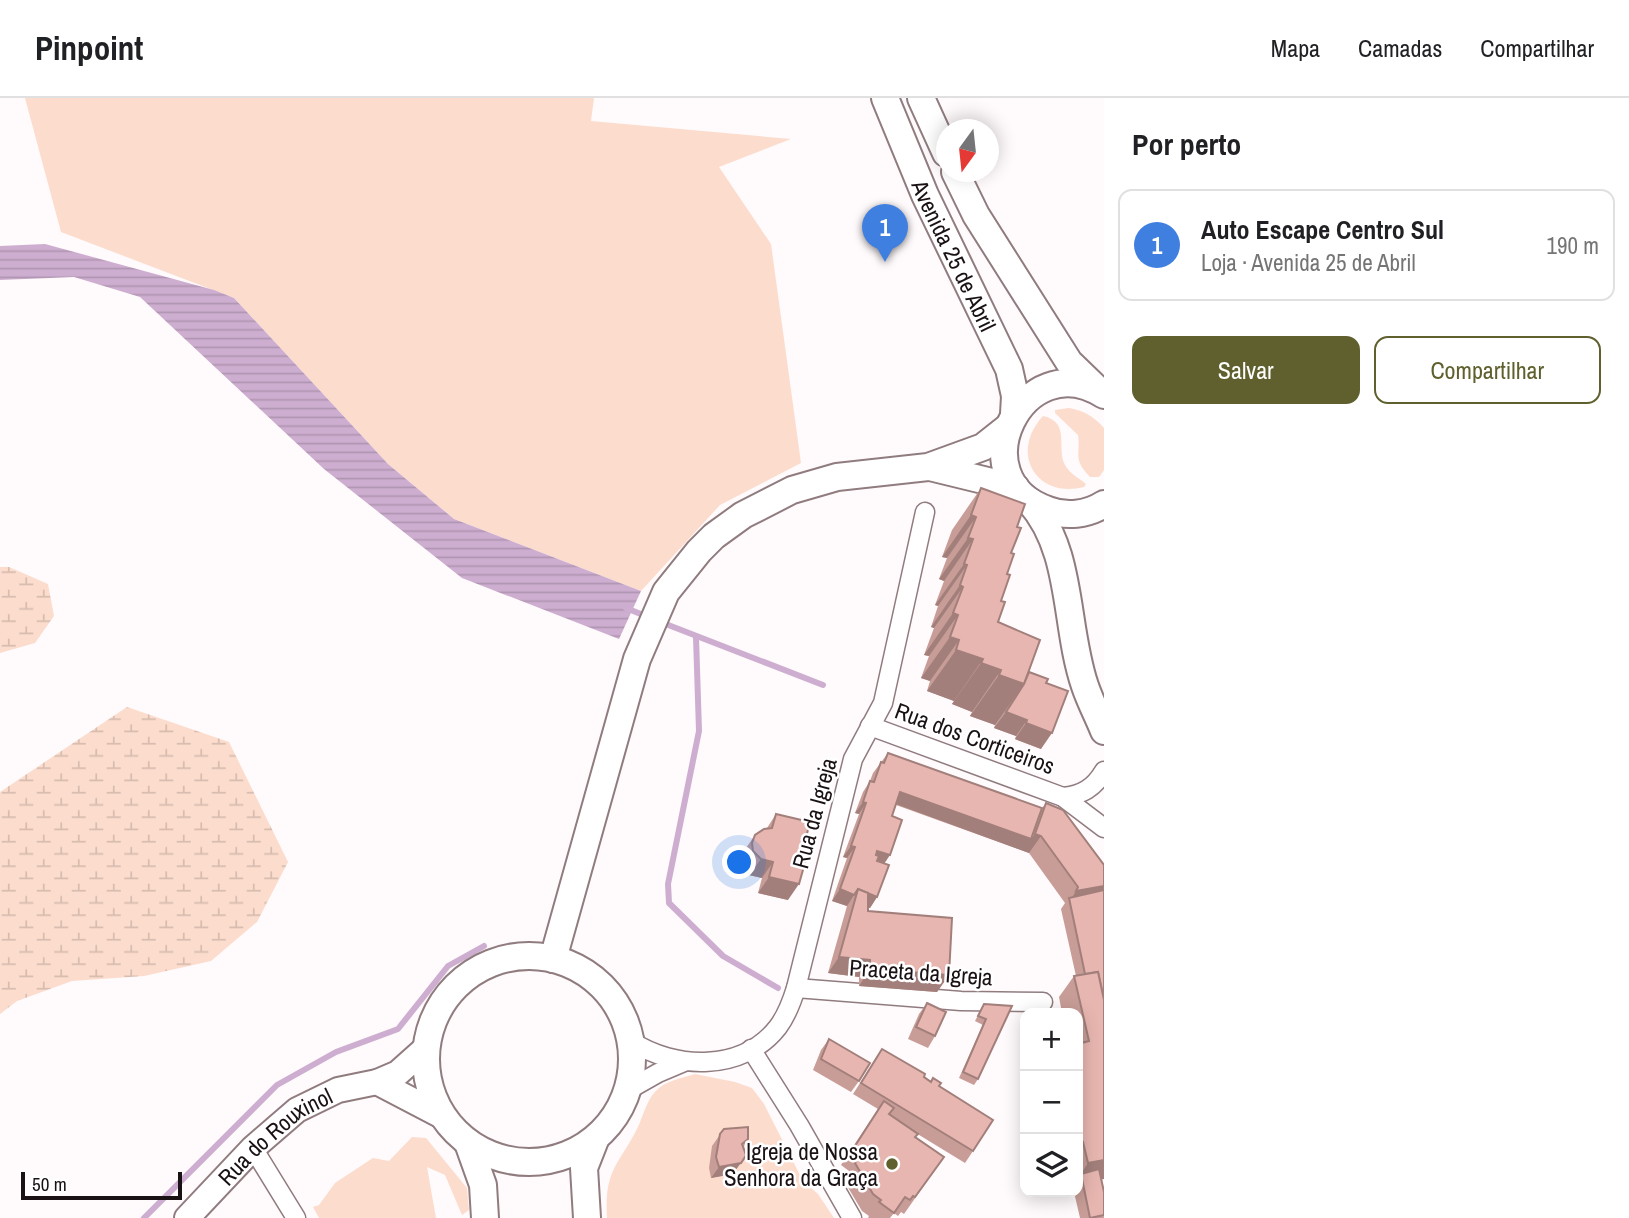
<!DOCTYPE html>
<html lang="pt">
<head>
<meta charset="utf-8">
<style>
  body { margin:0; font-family:"Archivo Narrow",sans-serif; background:#f6f6f6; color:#202124 }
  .controls { position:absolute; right:21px; bottom:21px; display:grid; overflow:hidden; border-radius:14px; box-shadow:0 4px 18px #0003 }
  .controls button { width:63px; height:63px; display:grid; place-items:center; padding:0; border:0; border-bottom:2px solid #e0e0e0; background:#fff; color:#202124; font:35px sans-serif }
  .compass { position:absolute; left:936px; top:21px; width:63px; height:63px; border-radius:50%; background:#fff; box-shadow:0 4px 18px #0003; rotate:195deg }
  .scale { position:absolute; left:21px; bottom:18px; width:161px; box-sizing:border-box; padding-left:7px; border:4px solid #191113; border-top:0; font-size:19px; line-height:24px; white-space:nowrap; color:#191113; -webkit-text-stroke:5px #fff; paint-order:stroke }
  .you { position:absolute; left:740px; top:765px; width:24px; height:24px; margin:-18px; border:5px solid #fff; border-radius:50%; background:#1a73e8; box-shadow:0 0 0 10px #1a73e833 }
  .badge { display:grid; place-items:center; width:46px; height:46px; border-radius:50%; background:#5f602d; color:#fff; font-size:23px; font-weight:700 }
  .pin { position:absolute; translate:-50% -58px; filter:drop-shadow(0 2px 4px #0008) }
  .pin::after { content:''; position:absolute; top:37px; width:24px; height:21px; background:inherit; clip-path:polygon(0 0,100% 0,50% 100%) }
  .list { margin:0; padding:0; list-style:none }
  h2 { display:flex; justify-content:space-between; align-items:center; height:91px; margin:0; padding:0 28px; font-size:30px }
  h2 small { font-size:23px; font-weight:400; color:#757577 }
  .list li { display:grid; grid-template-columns:46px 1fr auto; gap:21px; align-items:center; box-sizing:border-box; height:112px; margin:0 14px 14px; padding:0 14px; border:2px solid #e0e0e0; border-radius:14px }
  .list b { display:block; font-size:26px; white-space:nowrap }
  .list p { margin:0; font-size:23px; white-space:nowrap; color:#757577 }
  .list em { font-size:23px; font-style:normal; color:#757577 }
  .actions { display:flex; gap:14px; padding:21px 28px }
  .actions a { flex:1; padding:16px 0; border:2px solid #5f602d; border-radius:14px; text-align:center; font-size:24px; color:#5f602d }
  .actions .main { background:#5f602d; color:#fff }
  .icon { flex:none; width:38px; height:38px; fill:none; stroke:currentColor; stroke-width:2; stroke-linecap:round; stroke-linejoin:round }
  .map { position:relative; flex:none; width:1104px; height:1120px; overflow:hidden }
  header { display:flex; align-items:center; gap:42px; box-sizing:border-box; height:98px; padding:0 35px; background:#fff; border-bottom:2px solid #e0e0e0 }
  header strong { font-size:33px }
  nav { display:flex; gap:38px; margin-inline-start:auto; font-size:24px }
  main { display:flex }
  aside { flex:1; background:#fff }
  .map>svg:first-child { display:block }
  .grass { fill:#fcdccd }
  .wetland { fill:url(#wetland-marsh) }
  .water { fill:url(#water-rules) }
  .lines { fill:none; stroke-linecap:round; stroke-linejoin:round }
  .stream { stroke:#ceaed0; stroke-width:6 }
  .street-casing { stroke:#907c7f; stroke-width:21 }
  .secondary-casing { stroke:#907c7f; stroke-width:28 }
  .primary-casing { stroke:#907c7f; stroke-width:30 }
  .street { stroke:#fff; stroke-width:18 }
  .secondary { stroke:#fff; stroke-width:24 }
  .primary { stroke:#fff; stroke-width:26 }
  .wall { fill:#c89d97 }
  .shaded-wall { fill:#a27f7b }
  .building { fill:#e8b6b0; stroke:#a27f7b; stroke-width:2 }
  .poi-dot { fill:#5f602d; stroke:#fff; stroke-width:2.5 }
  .labels { text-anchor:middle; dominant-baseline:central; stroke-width:5; stroke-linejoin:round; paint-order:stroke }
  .street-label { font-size:23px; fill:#191113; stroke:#fff }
  .poi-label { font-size:23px; fill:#191113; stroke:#fff; text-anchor:end }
</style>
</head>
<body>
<header>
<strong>Pinpoint</strong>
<nav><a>Mapa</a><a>Camadas</a><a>Compartilhar</a></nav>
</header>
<main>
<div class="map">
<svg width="1104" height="1120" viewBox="0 0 1104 1120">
  <defs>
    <pattern id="wetland-marsh" width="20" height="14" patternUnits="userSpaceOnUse" patternTransform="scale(1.75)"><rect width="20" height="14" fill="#fcdccd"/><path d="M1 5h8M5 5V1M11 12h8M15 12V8" fill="none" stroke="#d7bcaf"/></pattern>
    <pattern id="water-rules" width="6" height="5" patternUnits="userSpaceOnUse" patternTransform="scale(1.75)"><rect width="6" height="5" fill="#ceaed0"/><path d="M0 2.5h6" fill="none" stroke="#b095b2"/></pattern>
  </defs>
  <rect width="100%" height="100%" fill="#fffafb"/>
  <g class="grass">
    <polygon points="25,0 594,0 591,23 791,41 719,69 771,146 801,365 720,407 641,493 454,421 388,366 234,200 61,134"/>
    <path d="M1069 310C1085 313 1093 318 1104 330V372L1099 379H1090C1072 360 1081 357 1078 337L1055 315V312Z"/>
    <path d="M1043 318C1071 324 1056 350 1065 367 1070 376 1079 380 1086 386L1084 389C1036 401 1009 355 1043 318Z"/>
    <path d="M695 976 735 984 752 990 764 1006 803 1083 818 1096 834 1120H607C604 1071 619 1067 638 1029 643 1018 647 1002 655 994 664 983 682 980 695 976Z"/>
    <polygon points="412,1039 426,1040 467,1090 469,1112 462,1117 445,1077 427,1069 436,1120 319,1120 313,1109 319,1107 335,1085 373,1060 389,1063"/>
  </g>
  <g class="wetland">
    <polygon points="0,469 9,469 48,486 54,518 35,545 0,555"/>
    <polygon points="127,609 229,644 288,764 257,824 211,863 144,878 72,883 17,903 0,916 0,694"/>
  </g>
  <polygon class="water" points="45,146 214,192 234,200 388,366 454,421 641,493 619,541 462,480 324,371 140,199 74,179 0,182 0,148"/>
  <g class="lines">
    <g class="stream">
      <polyline points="626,510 648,519"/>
      <polyline points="658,523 823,587"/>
      <polyline points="696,539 699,633 668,786 669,805 723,858 778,890"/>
      <polyline points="144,1120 277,987 336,954 398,931 448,868 484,848"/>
    </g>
    <g class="street-casing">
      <g id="street">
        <polyline points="870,628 1063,699 1104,730"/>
        <path d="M1063 699C1082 697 1094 690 1104 673"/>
        <polyline points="796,890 961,903 1043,904"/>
        <path d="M631 943C675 972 743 974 778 929 787 917 792 903 796 890L853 661 883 605 925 414"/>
        <polyline points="751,951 799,1027 852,1120"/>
        <polyline points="628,992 658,975 684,964"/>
        <polyline points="253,1050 296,1120"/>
      </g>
    </g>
    <g class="secondary-casing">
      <g id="secondary">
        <polyline points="377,984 444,1019"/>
        <path id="s1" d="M187 1120 253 1050 297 1012 338 992 377 984 398 975 426 950"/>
      </g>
    </g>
    <g class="primary-casing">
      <g id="primary">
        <path id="s2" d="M885 0 925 97 1009 271 1015 298 1014 316"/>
        <polyline points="921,0 946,55"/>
        <polyline points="955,74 976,117 1069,264 1099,293"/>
        <path d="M1104 297C1023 245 957 381 1048 412 1066 419 1087 417 1104 406"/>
        <polyline points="930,369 1016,390"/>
        <path d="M1029 403C1074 453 1064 527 1085 588 1090 603 1098 618 1104 633"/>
        <circle cx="529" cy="961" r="103"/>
        <polyline points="553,861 637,561 666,494 699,453 714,438 743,417 792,392 837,379 928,369 983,349 1007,330"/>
        <polyline points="468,1045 483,1087 485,1120"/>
        <polyline points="587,1120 584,1070 595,1042"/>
      </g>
    </g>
    <use href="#street" class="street"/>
    <use href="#secondary" class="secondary"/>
    <use href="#primary" class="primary"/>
  </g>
  <g class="wall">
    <polygon points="981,390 1017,429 1001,503 998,524 1029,574 1046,585 1041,651 1015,641 1016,638 994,630 995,627 970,618 972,614 952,606 954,603 927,593 930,583 921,580 929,558 924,557 934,530 931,529 938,508 935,507 944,483 939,481 947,460 942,459 952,432"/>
    <polygon points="888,655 1042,710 1046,705 1104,767 1101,1081 1104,1120 1080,1120 1074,1094 1078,1094 1078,915 1062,915 1059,899 1074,878 1076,878 1061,811 1065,805 1029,755 896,707 892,718 877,799 870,810 868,810 868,813 949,877 937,894 859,888 859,879 828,875 847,808 832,803 847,760 843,759 859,716 855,715 863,694 870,683 873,675"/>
    <polygon points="776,716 788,802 758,795 762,780 749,777 742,770 741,762 744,753 755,737 767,730"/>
    <polygon points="927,905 935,938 928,950 908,941 919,916"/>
    <polygon points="984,906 1012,908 978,981 974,987 959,980 983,927 975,923"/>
    <polygon points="829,941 859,983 851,994 813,972 821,952"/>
    <polygon points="882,951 939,988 973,1053 965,1065 911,1032 915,1039 944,1059 904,1116 901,1114 898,1118 894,1115 890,1120 868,1120 869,1118 862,1113 843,1081 849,1073 841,1067 878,1011 853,996"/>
    <polygon points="724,1031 748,1041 743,1049 733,1076 711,1080 709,1070 712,1048"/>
  </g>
  <g class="shaded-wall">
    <polygon points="971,417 976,419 947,460 942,459"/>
    <polygon points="968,440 973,441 944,483 939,481"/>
    <polygon points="964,466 967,467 938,508 935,507"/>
    <polygon points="960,487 963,489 934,530 931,529"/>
    <polygon points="953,515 958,517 929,558 924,557"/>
    <polygon points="950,539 959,542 930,583 921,580"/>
    <polygon points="956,552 983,561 954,603 927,593"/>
    <polygon points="981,565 1001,572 972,614 952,606"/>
    <polygon points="999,577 1024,586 995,627 970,618"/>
    <polygon points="1006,614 1027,622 1016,638 994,630"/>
    <polygon points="1026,625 1052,635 1041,651 1015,641"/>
    <polygon points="900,694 1031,741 1035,736 1041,738 1029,755 893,705"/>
    <polygon points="863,704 866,705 859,716 855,715"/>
    <polygon points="851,748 855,749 847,760 843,759"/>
    <polygon points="877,753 890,757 882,769 869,764"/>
    <polygon points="761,761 773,764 762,780 749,777"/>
    <polygon points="769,779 799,786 788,802 758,795"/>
    <polygon points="1104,788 1104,794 1070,803 1076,793"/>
    <polygon points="840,791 854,797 847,808 832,803"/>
    <polygon points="866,795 877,799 870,810 860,807"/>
    <polygon points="839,859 870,862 859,879 828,875"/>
    <polygon points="870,871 949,877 937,894 859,888"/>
    <polygon points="1083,1044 1078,1053 1078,1046"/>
    <polygon points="745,1059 733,1076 711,1080 719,1069"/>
    <polygon points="1104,1062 1104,1081 1083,1085 1081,1076 1088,1065"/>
  </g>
  <g class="building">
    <polygon points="981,390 1025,406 1017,429 1021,430 1011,455 1014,456 1007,476 1010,477 1001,503 1005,504 998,524 1040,542 1024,586 999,577 1001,572 981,565 983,561 956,552 959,542 950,539 958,517 953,515 963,489 960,487 967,467 964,466 973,441 968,440 976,419 971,417"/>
    <polygon points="1029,574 1048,581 1046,585 1068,593 1052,635 1026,625 1027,622 1006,614 1024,586"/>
    <polygon points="888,655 1042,710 1031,741 900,694 892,718 902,722 890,757 877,753 876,757 879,758 877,763 889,767 877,799 858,791 854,797 840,791 855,749 851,748 866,705 863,704 870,683 874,684 881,664 884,665"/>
    <polygon points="1046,705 1063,712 1104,767 1104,788 1076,793 1078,789 1041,738 1035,736"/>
    <polygon points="776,716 810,724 801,759 806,761 799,786 769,779 773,764 761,761 753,753 752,745 755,737 764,731 772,730"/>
    <polygon points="858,791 868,795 868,813 952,820 949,877 870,871 870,862 839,859"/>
    <polygon points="1104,792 1104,902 1098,874 1085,876 1069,800"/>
    <polygon points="1098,874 1104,902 1104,1062 1088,1065 1083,1044 1078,1045 1078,946 1089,943 1074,878"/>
    <polygon points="927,905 946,914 935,938 916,929"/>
    <polygon points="984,906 1012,908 978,981 963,974 986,921 978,918"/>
    <polygon points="829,941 870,965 859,983 821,961"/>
    <polygon points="882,951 925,976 924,979 931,984 933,980 941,985 939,988 993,1022 973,1053 861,985"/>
    <polygon points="884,1003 894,1010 889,1016 918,1036 915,1039 944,1059 915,1099 913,1098 910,1102 905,1099 894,1115 879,1104 881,1102 873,1096 855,1065 861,1056 853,1051"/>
    <polygon points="748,1029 748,1041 742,1046 746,1057 745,1059 741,1065 719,1069 716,1059 720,1036 724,1031"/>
    <polygon points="1099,1071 1104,1094 1104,1117 1090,1120 1081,1076"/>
  </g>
  <circle class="poi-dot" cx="892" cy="1066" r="7"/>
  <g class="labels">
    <g class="street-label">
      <text stroke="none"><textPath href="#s2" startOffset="172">Avenida 25 de Abril</textPath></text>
      <text transform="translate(975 640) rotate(20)">Rua dos Corticeiros</text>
      <text transform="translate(814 715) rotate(-75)">Rua da Igreja</text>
      <text transform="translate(921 874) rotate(4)">Praceta da Igreja</text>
      <text stroke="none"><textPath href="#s1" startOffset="121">Rua do Rouxinol</textPath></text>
    </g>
    <g class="poi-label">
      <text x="878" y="1053">Igreja de Nossa<tspan x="878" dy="26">Senhora da Graça</tspan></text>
    </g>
  </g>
</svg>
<div class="controls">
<button>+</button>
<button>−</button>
<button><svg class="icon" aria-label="layers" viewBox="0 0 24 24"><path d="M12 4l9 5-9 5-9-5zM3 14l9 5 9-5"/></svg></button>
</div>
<svg class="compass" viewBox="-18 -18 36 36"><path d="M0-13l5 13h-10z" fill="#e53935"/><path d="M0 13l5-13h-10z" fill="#757577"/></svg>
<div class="scale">50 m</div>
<div class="you"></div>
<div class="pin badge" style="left:885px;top:164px;background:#3f7fe0">1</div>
</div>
<aside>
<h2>Por perto<small></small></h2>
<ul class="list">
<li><span class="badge" style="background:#3f7fe0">1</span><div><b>Auto Escape Centro Sul</b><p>Loja · Avenida 25 de Abril</p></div><em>190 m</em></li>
</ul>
<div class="actions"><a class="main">Salvar</a><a>Compartilhar</a></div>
</aside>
</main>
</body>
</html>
